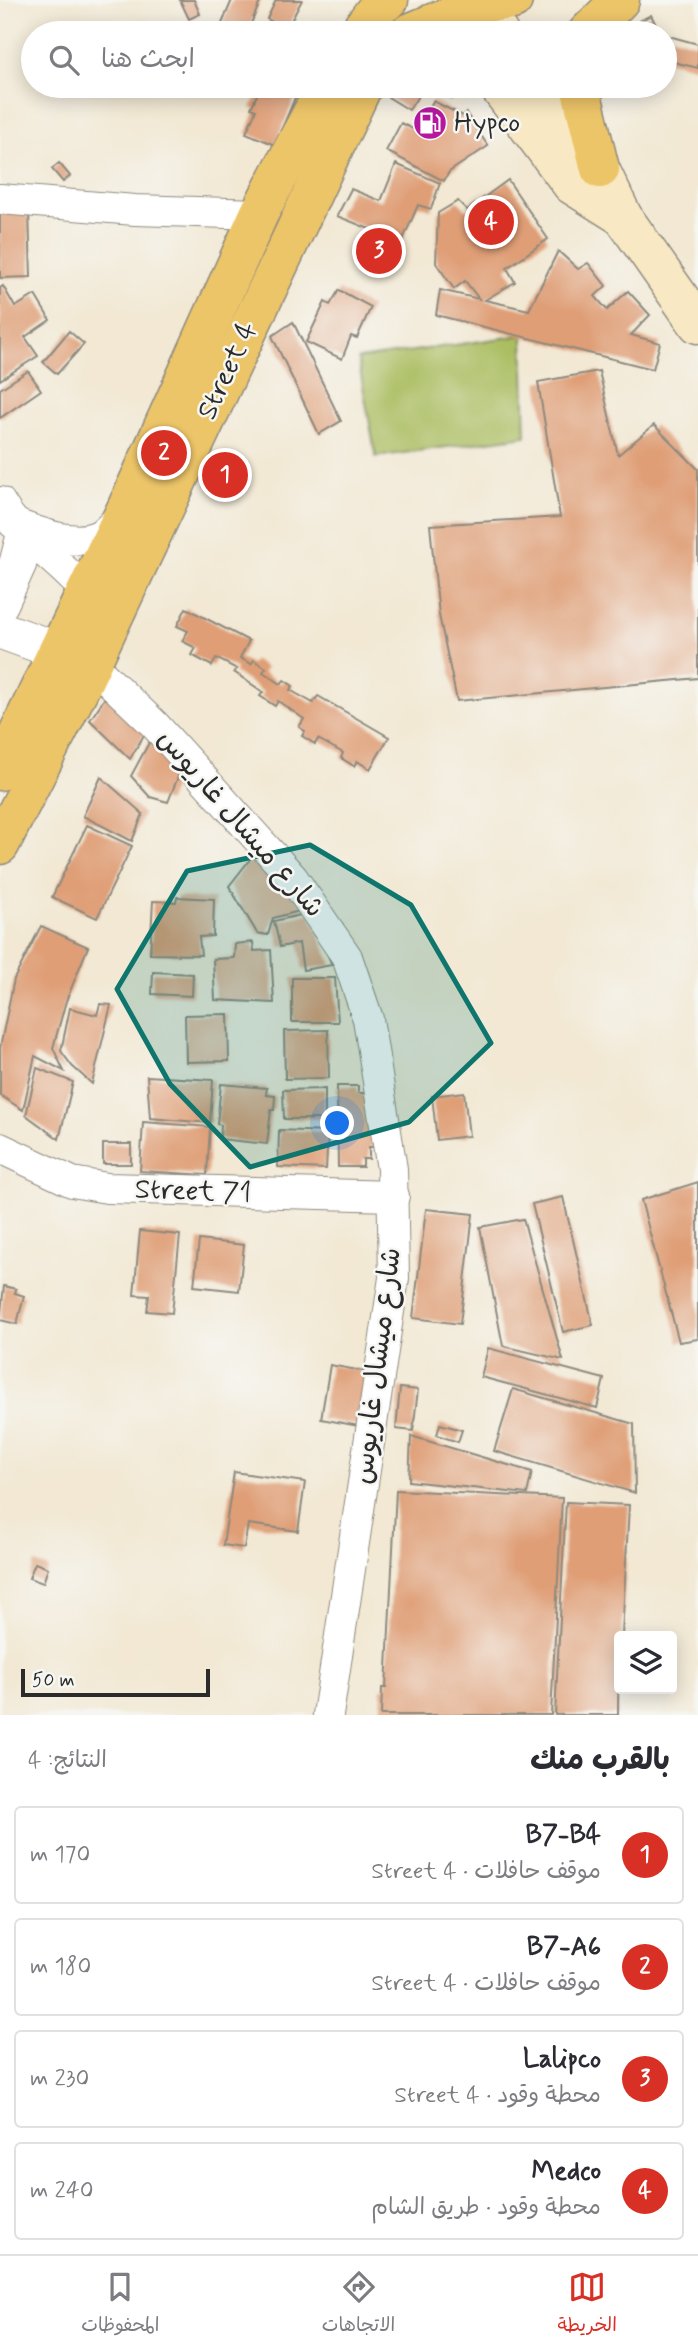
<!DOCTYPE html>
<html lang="ar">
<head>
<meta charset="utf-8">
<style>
  body { margin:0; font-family:Mynerve,"Playpen Sans Arabic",sans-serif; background:#f7f7f7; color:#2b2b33; direction:rtl }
  .controls { position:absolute; right:21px; bottom:21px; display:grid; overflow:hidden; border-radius:7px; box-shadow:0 4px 18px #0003 }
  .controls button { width:63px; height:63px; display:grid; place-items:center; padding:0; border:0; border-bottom:2px solid #e1e1e2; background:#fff; color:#2b2b33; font:35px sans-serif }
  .scale { position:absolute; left:21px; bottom:18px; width:189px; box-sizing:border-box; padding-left:7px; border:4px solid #2b2b2b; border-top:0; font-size:19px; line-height:24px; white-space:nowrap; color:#2b2b2b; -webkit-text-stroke:5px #f6f6f2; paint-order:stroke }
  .you { position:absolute; left:338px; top:1124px; width:24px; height:24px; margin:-18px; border:5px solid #fff; border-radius:50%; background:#1a73e8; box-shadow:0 0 0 10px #1a73e833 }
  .badge { display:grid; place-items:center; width:46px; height:46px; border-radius:50%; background:#d93025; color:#fff; font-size:23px; font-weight:700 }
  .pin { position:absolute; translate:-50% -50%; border:4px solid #fff; box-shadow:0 2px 7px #0006 }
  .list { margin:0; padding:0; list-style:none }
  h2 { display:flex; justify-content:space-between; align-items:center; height:91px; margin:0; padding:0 28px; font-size:30px }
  h2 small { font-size:23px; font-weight:400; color:#7c7c81 }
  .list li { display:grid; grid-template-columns:46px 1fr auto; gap:21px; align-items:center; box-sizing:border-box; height:98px; margin:0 14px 14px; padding:0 14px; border:2px solid #e1e1e2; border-radius:7px }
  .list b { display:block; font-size:26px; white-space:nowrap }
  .list p { margin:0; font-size:23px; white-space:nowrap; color:#7c7c81 }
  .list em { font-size:23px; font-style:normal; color:#7c7c81 }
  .icon { flex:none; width:38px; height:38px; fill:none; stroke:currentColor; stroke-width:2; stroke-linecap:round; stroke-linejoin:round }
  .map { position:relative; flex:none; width:698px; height:1715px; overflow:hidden; direction:ltr }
  .search { position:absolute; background:#fff; box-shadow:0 4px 18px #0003; left:21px; right:21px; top:21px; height:77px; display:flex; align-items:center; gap:18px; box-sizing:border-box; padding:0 24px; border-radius:38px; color:#7c7c81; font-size:26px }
  .sheet { height:539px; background:#fff }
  nav { display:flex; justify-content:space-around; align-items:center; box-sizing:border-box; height:98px; border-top:2px solid #e1e1e2; background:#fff; font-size:19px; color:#7c7c81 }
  nav a { display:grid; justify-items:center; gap:4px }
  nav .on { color:#d93025 }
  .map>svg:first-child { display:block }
  .green { fill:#aabd61; stroke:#6a7446; stroke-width:2 }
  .building { fill:#df9e76 }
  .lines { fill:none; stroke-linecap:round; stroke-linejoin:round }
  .minor-casing { stroke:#8e8a7f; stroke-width:32 }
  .tertiary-casing { stroke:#8e8a7f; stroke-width:39 }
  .secondary-casing { stroke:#8e8a7f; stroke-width:41 }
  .trunk-casing { stroke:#8e8a7f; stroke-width:41 }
  .minor { stroke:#fff; stroke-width:30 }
  .tertiary { stroke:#fff; stroke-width:37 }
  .secondary { stroke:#f8e8c3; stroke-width:38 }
  .trunk { stroke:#edc569; stroke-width:38 }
  .marked { fill:#0f766e; fill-opacity:0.2; stroke:#0f766e; stroke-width:5; stroke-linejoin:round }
  .labels { text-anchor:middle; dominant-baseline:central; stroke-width:5; stroke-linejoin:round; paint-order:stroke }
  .poi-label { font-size:28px; fill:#2b2b2b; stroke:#f6f6f2; text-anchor:start }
  .street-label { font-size:28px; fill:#2b2b2b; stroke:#f6f6f2 }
</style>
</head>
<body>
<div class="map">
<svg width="698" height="1715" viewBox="0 0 698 1715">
  <rect width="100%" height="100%" fill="#f6f6f2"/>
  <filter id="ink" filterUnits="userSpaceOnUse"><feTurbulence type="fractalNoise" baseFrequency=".0143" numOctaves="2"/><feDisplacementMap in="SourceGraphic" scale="14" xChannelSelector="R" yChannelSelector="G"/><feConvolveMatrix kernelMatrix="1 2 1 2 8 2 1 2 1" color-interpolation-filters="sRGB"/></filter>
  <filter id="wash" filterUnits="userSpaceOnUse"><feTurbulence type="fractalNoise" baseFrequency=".00686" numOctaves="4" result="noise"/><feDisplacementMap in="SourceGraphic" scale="28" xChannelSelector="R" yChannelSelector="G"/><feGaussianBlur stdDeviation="1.57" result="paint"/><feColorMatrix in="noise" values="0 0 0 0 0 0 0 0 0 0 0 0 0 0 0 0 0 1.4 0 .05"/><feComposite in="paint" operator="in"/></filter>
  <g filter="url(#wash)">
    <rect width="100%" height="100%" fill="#f2e8d3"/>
    <polygon class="green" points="523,335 526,436 376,457 358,359"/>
    <g id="blocks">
      <g class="building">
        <polygon points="180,0 194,0 200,14 189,19"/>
        <polygon points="232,0 261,0 247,33 218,33"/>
        <polygon points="276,0 302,0 287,29 267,19"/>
        <polygon points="651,15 660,33 645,33 639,21"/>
        <polygon points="665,35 698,44 698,68 665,60"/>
        <polygon points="261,86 300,86 275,145 246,133 256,110 251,108"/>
        <polygon points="395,86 422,86 424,87 409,110 388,97"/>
        <polygon points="442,86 470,86 452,99"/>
        <polygon points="433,101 463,116 466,113 488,146 449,172 444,181 386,151 401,123 417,131"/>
        <polygon points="59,163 70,176 63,182 52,169"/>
        <polygon points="396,164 440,183 431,209 418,205 402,242 337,216 351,189 381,201"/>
        <polygon points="508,180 548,239 507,268 515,282 485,300 529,310 558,251 578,269 588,263 606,286 595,296 607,310 628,291 650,315 631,335 660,343 653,369 436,315 440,290 479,299 465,281 454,289 436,263 438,213 458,201 467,210"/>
        <polygon points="29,211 31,277 0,278 0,212"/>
        <polygon points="3,286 15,307 35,295 50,320 25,337 38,356 0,380 0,288"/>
        <polygon points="339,290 371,307 357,338 351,336 342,359 306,342 325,302 330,305"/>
        <polygon points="293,322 341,421 319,434 272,336"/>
        <polygon points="69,331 84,344 57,374 43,362"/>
        <polygon points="28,371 41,390 0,418 0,389"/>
        <polygon points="599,371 618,455 654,425 698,469 698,678 457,701 439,615 430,525 560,517 538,382"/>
        <polygon points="186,608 249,641 240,658 251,664 254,660 266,668 263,672 281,684 284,680 293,686 290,690 313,703 318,696 389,737 370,769 357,761 354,766 341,758 343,753 318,739 315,744 302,736 305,731 299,727 304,719 278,701 275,706 260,696 263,692 234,672 237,669 216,658 212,666 192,655 196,648 182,641 188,631 177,626"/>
        <polygon points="110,690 147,730 130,759 90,720"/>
        <polygon points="151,739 181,769 168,802 150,797 131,776"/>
        <polygon points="101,777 143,814 132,841 83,816"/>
        <polygon points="87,825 132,846 97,918 52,897"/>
        <polygon points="255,853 307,909 273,918 268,935 257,933 229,886"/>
        <polygon points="177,897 214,899 213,936 199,937 201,955 150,954 153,901 176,902"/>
        <polygon points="310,913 332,965 303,970 299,943 280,947 274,921"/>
        <polygon points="41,926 88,947 66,1001 53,1048 64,1071 35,1056 23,1110 0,1095 0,1048 14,979"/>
        <polygon points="253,942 254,951 271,950 274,1003 215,1000 213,959 234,958 235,944"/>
        <polygon points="153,972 193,974 192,996 152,994"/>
        <polygon points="292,978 335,978 338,1022 292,1022"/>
        <polygon points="100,1004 111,1005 92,1084 72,1066 61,1051 70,1008 97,1015"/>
        <polygon points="228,1014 229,1061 186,1062 185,1015"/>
        <polygon points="328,1030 329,1078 285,1079 284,1031"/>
        <polygon points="37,1068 73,1082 59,1139 26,1115"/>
        <polygon points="147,1076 213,1080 210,1123 150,1118"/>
        <polygon points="221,1084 267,1088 266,1095 275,1096 274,1110 271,1110 267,1144 220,1139 221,1125 217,1124"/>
        <polygon points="337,1086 358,1086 358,1093 366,1093 375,1147 369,1147 369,1159 363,1159 363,1167 338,1167"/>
        <polygon points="325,1089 325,1119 284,1119 283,1090"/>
        <polygon points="464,1092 469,1136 437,1140 432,1096"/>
        <polygon points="143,1122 210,1127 207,1175 140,1171"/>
        <polygon points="279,1130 328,1132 326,1169 278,1167"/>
        <rect x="103" y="1144" width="28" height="20"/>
        <polygon points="698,1182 698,1339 679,1342 641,1200"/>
        <polygon points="563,1197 593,1325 563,1332 532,1204"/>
        <polygon points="426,1209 473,1214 460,1324 413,1318"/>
        <polygon points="523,1219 563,1360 503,1346 480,1227"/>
        <polygon points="140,1231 180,1235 172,1313 147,1311 149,1296 134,1295"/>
        <polygon points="199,1240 244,1245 239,1291 194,1286"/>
        <polygon points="4,1286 16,1289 15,1293 24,1296 17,1324 0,1320"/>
        <polygon points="488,1348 604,1379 597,1408 481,1377"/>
        <polygon points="330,1365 368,1372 359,1426 321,1419"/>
        <polygon points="400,1388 418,1390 413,1431 396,1429"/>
        <polygon points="513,1389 634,1424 635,1493 494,1451"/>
        <polygon points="440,1424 462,1430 458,1442 437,1435"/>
        <polygon points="411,1436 532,1472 527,1494 409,1481"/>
        <polygon points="234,1472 305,1482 298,1531 248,1524 244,1548 223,1545"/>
        <polygon points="396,1490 562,1498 551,1715 381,1715 382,1688 386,1688"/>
        <polygon points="566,1502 629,1505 622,1636 619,1636 618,1715 555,1715"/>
        <polygon points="35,1563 48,1568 43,1583 29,1578"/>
      </g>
    </g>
  </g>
  <g filter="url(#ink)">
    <use href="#blocks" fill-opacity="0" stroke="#8e8a7f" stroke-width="2"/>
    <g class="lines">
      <g class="minor-casing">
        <g id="minor">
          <polyline points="0,199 135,210 259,214"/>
          <path d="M0 502C21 539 58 559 85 591"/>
          <path d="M13 523C39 532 78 550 104 532 111 527 117 519 124 512"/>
          <polyline points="90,663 154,724 293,878 347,957 368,1019 392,1169 394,1278 328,1715"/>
          <polyline points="0,1148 72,1182 107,1188 394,1196"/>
        </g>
      </g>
      <g class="tertiary-casing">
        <g id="tertiary">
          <polyline points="0,603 18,563 25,536"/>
          <polyline points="0,630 86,661"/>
        </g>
      </g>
      <g class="secondary-casing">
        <g id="secondary">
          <polyline points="475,0 499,33"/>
          <polyline points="498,86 572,185 623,217"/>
          <polyline points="538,86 600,169 623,217 698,324"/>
        </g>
      </g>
      <g class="trunk-casing">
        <g id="trunk">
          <polyline points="358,33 376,9 389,0"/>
          <polyline points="409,33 478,4 513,0"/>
          <polyline points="587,33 620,0"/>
          <polyline points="580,86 600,169"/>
          <polyline points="0,771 126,509 259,214 326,86"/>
          <polyline points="0,845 81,686 363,86"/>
        </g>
      </g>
      <use href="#minor" class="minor"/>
      <use href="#tertiary" class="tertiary"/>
      <use href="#secondary" class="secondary"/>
      <use href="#trunk" class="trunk"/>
    </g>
  </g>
  <path class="marked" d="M310 845 411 905 491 1043 409 1122 250 1167 170 1084 117 989 187 871Z"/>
  <defs>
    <g id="fuel-disc" transform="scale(1.75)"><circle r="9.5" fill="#b5179e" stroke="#f6f6f2"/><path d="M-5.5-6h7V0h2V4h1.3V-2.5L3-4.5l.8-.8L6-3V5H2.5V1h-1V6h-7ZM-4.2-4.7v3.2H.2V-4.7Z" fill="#fff"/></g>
  </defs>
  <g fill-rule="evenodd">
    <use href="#fuel-disc" x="430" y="123"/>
  </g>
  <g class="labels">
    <g class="poi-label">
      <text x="454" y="123">Hypco</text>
    </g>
    <g class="street-label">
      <text transform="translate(228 371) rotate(-65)">Street 4</text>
      <text transform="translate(240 824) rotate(49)">شارع ميشال غاريوس</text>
      <text transform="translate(193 1192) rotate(2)">Street 71</text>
      <text transform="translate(378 1366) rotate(-83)">شارع ميشال غاريوس</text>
    </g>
  </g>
</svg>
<div class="controls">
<button><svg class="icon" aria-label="layers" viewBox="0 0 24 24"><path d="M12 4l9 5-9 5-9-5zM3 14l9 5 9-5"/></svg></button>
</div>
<div class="scale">50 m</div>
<div class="you"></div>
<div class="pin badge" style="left:225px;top:475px">1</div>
<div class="pin badge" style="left:164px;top:453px">2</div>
<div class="pin badge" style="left:379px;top:251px">3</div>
<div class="pin badge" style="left:491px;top:222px">4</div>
<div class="search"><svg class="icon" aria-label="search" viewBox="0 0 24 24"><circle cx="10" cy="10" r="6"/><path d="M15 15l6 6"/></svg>ابحث هنا</div>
</div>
<section class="sheet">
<h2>بالقرب منك<small>النتائج: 4</small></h2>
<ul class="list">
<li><span class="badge">1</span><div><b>B7-B4</b><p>موقف حافلات · Street 4</p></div><em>170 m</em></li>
<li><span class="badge">2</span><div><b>B7-A6</b><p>موقف حافلات · Street 4</p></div><em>180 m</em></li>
<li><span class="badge">3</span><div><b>Lalipco</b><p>محطة وقود · Street 4</p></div><em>230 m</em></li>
<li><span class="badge">4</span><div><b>Medco</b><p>محطة وقود · طريق الشام</p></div><em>240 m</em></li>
</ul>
</section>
<nav>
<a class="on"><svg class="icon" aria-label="map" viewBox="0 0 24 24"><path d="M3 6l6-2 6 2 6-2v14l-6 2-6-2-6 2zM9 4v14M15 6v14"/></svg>الخريطة</a>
<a><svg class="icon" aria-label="directions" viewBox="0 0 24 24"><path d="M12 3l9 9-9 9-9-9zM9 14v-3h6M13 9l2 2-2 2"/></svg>الاتجاهات</a>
<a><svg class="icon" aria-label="saved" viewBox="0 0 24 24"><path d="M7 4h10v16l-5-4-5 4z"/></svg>المحفوظات</a>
</nav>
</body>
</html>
